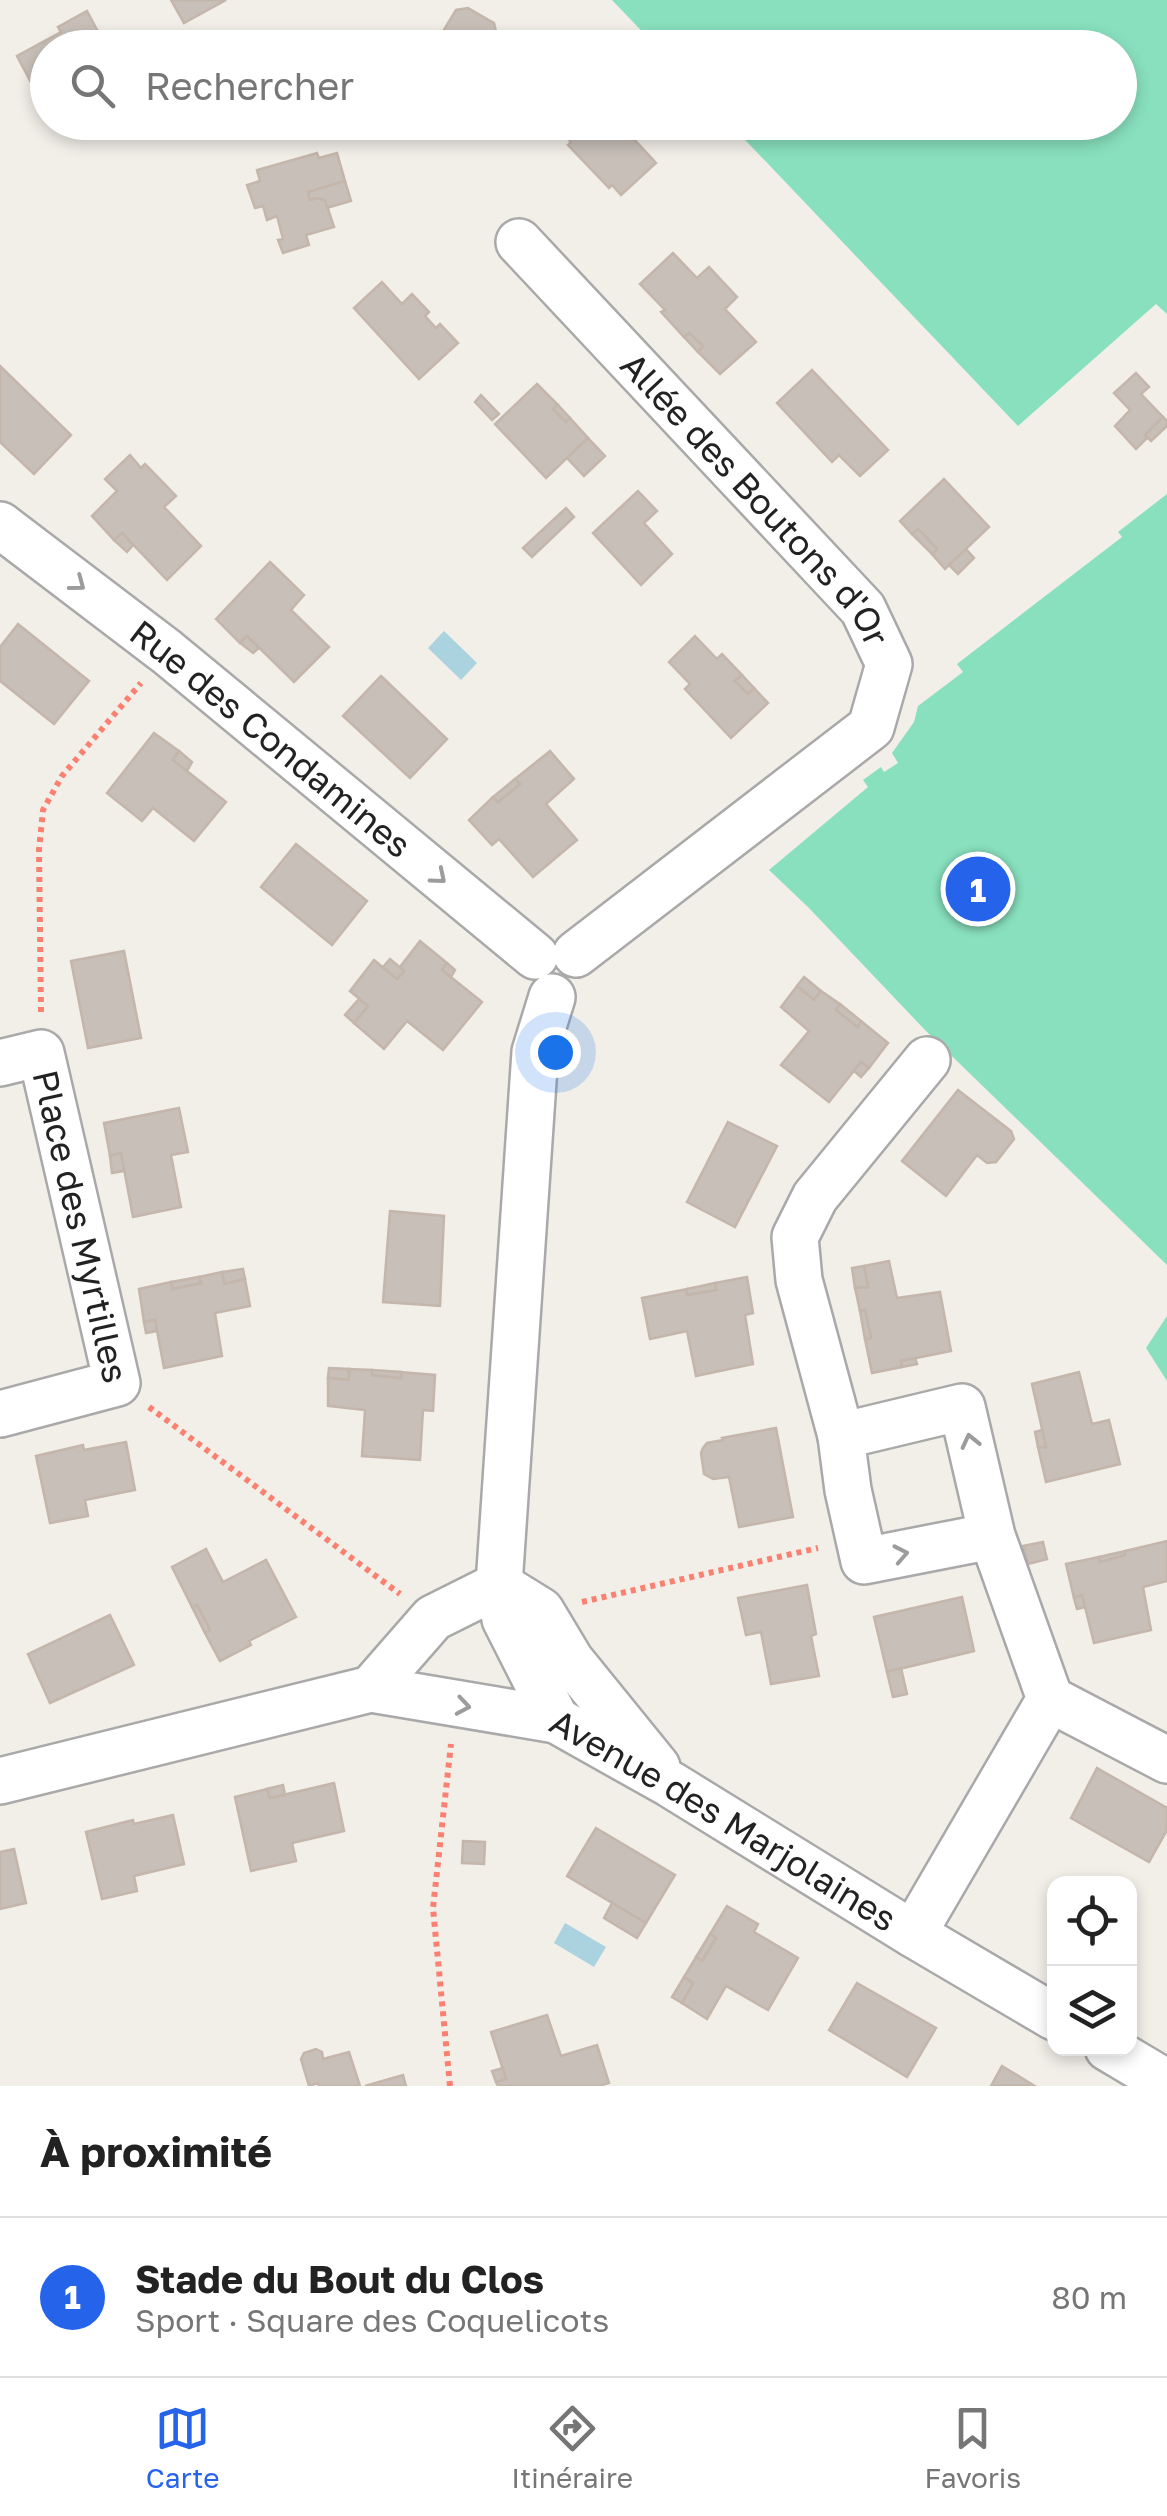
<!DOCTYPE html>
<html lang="fr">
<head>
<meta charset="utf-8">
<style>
  body { margin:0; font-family:"Golos Text",sans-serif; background:#f2f2f2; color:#222 }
  .controls { position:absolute; right:30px; bottom:30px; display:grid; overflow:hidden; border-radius:20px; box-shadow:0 5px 15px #0003 }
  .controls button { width:90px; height:90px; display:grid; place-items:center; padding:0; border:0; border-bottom:2px solid #e0e0e0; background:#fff; color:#222; font:50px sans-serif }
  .you { position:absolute; left:555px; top:1052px; width:35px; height:35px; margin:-25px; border:8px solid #fff; border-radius:50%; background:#1a73e8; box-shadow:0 0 0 15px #1a73e833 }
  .badge { display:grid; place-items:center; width:65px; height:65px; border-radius:50%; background:#2563eb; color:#fff; font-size:32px; font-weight:700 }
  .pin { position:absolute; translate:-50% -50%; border:5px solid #fff; box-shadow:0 2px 10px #0006 }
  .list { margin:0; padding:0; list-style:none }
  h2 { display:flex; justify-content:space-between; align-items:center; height:130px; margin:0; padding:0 40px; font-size:42px }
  h2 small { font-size:32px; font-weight:400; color:#767676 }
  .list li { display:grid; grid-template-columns:65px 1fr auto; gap:30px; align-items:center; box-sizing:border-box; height:160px; padding:0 40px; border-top:2px solid #e0e0e0 }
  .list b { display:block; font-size:38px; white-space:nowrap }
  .list p { margin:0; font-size:32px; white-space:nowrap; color:#767676 }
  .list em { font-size:32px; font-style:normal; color:#767676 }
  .icon { flex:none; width:55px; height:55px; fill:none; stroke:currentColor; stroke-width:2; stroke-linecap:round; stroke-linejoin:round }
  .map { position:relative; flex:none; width:1167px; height:2086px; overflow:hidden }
  .search { position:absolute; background:#fff; box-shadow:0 5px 15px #0003; left:30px; right:30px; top:30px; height:110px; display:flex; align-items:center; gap:25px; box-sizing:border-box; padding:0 35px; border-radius:55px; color:#767676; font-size:38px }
  .sheet { height:290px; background:#fff }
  nav { display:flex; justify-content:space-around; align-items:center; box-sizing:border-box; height:140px; border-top:2px solid #e0e0e0; background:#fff; font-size:28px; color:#767676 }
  nav a { display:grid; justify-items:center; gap:5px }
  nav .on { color:#2563eb }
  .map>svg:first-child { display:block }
  .pitch { fill:#88e0be }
  .water { fill:#aad3df }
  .building { fill:#c7bfb8; stroke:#c4b6ab; stroke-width:2.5 }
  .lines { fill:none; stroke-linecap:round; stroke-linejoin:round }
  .minor-casing { stroke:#a9a9a9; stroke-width:50 }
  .path { stroke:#fa8072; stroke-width:6; stroke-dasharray:5 5; stroke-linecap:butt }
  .minor { stroke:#fff; stroke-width:45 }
  .oneway { stroke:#9c9c9c }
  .labels { text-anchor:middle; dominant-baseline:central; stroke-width:8; stroke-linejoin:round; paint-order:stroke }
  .street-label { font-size:35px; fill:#222; stroke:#fff }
</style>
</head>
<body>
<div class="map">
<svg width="1167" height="2086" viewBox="0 0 1167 2086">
  <rect width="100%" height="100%" fill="#f2efe9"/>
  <g class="pitch">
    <polygon points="612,0 1167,0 1167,314 1156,304 1018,426 729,123 1120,122 1120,48 657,47"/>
    <polygon points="1167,494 1167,1265 925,1030 808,907 769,870 868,787 863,780 881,767 884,772 898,763 892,753 914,722 918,706 963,672 957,664 1122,537 1118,532"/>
    <polygon points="1167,1316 1167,1381 1146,1348"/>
  </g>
  <g class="water">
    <polygon points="444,631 477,663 461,680 428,648"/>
    <polygon points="565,1923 606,1947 594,1967 554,1943"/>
  </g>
  <g class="building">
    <polygon points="171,0 226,0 184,23"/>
    <polygon points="468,8 494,23 497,36 490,48 433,48 456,10"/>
    <polygon points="87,11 102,39 97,41 101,48 48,48 48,107 45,109 17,56 61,32 58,27"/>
    <polygon points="553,122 618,122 656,163 621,195 612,185 609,188 568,145 571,142"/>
    <polygon points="317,153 319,158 337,153 345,181 308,192 310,200 317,198 325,200 334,227 306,235 309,245 283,253 278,240 283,239 277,216 267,220 263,206 255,208 247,185 260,181 257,170"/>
    <polygon points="345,181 351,201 327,208 325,200 317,198 310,200 308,192"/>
    <polygon points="673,253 697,278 709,267 737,297 725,309 756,342 720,374 698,352 703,346 689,333 684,337 661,312 665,310 640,284"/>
    <polygon points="382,282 402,304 412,294 429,312 425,316 436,328 440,324 458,343 419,379 354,308"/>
    <polygon points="689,333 703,346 698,352 684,337"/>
    <polygon points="0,366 71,435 34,474 0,442"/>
    <polygon points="812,370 888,450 860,476 839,455 832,462 777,403"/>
    <polygon points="1136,373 1149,387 1141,394 1163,417 1145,435 1147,438 1136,449 1115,426 1130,410 1114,393"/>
    <polygon points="537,384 558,405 553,409 566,422 570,418 588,438 546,478 495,424"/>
    <polygon points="481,395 499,414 492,420 475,402"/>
    <polygon points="558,405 570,418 566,422 553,409"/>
    <polygon points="1163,417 1167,421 1167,426 1151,441 1145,435"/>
    <polygon points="588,438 605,456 584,476 567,458"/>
    <polygon points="130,455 141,468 145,464 176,496 164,507 201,546 167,580 122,533 114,540 92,516 117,491 105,479"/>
    <polygon points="944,479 989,527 945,569 932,554 937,549 918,529 912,534 900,521"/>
    <polygon points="638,491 657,511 644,523 672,554 641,585 593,533"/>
    <polygon points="566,508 574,517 532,557 523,548"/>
    <polygon points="918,529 937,549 932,554 912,534"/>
    <polygon points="122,533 133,545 127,552 114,540"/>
    <polygon points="966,549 974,558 958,574 949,565"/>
    <polygon points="270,562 304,595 291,610 329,647 294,682 247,636 240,643 216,619"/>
    <polygon points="18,624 89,681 54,724 0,681 0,647"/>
    <polygon points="247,636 259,648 253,653 240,643"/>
    <polygon points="695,636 717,659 722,654 742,675 735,681 748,694 754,688 768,703 731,738 685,689 690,684 669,662"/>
    <polygon points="742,675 754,688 748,694 735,681"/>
    <polygon points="381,676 447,739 410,778 343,716"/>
    <polygon points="154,733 179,751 173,760 226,802 194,841 153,808 142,821 107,793"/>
    <polygon points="179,751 192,762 187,771 173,760"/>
    <polygon points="550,751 574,779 546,804 577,840 533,877 499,839 492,845 469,820 493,797 498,802 520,784 515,779"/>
    <polygon points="515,779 520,784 498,802 493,797"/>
    <polygon points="296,844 367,901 332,945 261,887"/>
    <polygon points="420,941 447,963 442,970 482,1002 443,1050 407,1021 384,1049 354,1023 368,1006 350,991 374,960 397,979 404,971 400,967"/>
    <polygon points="124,951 141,1038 88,1048 71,961"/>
    <polygon points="390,959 404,971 397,979 383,967"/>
    <polygon points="447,963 455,970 451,977 442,970"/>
    <polygon points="804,977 821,991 814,1000 797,986"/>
    <polygon points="797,986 814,1000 821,991 840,1004 836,1010 858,1027 861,1021 888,1043 869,1068 861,1062 829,1102 781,1065 809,1031 781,1007"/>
    <polygon points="359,999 368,1006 354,1023 345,1015"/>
    <polygon points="840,1004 861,1021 858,1027 836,1010"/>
    <polygon points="861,1062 869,1068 861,1077 854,1071"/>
    <polygon points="958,1090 1011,1131 1014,1139 996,1162 987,1163 977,1155 946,1196 902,1161"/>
    <polygon points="179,1108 188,1152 171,1155 181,1207 133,1217 121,1153 110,1156 104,1123"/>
    <polygon points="728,1122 777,1146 735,1227 687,1202"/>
    <polygon points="121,1153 124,1171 112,1173 110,1156"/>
    <polygon points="390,1211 444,1216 440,1306 383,1302"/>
    <polygon points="889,1261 897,1298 940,1292 951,1351 901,1361 902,1367 872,1373 865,1339 871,1338 865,1310 860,1311 855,1288 868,1287 864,1266"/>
    <polygon points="864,1266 868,1287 855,1288 852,1268"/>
    <polygon points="243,1269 245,1279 224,1284 222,1272"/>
    <polygon points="222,1272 224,1284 245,1279 250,1306 215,1313 222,1356 164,1368 155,1320 144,1322 139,1289 171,1282 173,1289 201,1283 199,1277"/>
    <polygon points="199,1277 201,1283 173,1289 171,1282"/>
    <polygon points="747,1277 753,1313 745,1315 753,1364 696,1376 687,1331 650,1339 642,1298 687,1289 687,1295 716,1290 715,1283"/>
    <polygon points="715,1283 716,1290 687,1295 687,1289"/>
    <polygon points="865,1310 871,1338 865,1339 860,1311"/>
    <polygon points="155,1320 157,1331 146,1333 144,1322"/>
    <polygon points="915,1358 917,1364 902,1367 901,1361"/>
    <polygon points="329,1368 349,1369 349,1380 328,1378"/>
    <polygon points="349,1369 372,1370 372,1375 401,1378 401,1372 435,1375 433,1411 423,1410 420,1460 362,1456 365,1410 328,1406 328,1378 349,1380"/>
    <polygon points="372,1370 401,1372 401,1378 372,1375"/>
    <polygon points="1079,1372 1092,1424 1109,1420 1120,1464 1046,1482 1038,1447 1046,1447 1032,1384"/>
    <polygon points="776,1428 793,1517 739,1527 729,1477 713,1479 704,1474 701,1453 703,1448 707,1443 723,1440 722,1438"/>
    <polygon points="1042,1430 1046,1447 1038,1447 1035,1432"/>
    <polygon points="126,1442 135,1490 85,1500 88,1516 50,1523 36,1456 83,1445 84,1450"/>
    <polygon points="1167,1541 1167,1581 1143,1587 1151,1630 1094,1643 1082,1595 1074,1598 1066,1564 1099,1557 1100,1562 1125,1555 1125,1551"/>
    <polygon points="1043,1542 1047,1559 1028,1564 1023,1546"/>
    <polygon points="206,1549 223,1582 266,1560 296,1617 249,1641 251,1645 220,1661 205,1633 210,1630 197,1605 192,1607 172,1567"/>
    <polygon points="1125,1551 1125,1555 1100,1562 1099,1557"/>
    <polygon points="807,1585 816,1634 811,1636 819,1676 771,1684 761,1632 746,1635 738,1598"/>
    <polygon points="1082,1595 1085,1607 1077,1609 1074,1598"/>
    <polygon points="962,1597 974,1651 887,1672 874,1617"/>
    <polygon points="197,1605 210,1630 205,1633 192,1607"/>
    <polygon points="110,1615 134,1665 50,1703 28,1654"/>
    <polygon points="901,1668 907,1694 893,1697 887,1672"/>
    <polygon points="1097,1768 1167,1808 1167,1830 1149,1862 1071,1818"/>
    <polygon points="334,1783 344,1831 292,1843 296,1861 251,1871 235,1797 267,1789 270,1798"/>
    <polygon points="283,1785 285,1795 270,1798 267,1789"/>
    <polygon points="173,1815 184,1864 134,1876 137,1891 102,1899 86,1832 133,1820 134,1824"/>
    <polygon points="596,1828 675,1875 646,1923 567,1876"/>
    <polygon points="463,1841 485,1842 484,1864 462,1863"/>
    <polygon points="14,1849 26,1903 0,1909 0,1852"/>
    <polygon points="612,1903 646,1923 637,1938 604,1918"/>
    <polygon points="727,1906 758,1924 754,1932 798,1958 768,2010 726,1986 707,2019 682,2003 693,1983 684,1977 696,1957 702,1961 716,1938 710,1934"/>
    <polygon points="710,1934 716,1938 702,1961 696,1957"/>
    <polygon points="684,1977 693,1983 682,2003 672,1997"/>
    <polygon points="857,1983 936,2028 907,2077 829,2030"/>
    <polygon points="547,2015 561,2056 597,2045 609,2083 599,2086 498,2086 496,2082 506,2079 491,2032"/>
    <polygon points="316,2049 322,2052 323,2059 349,2052 360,2086 319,2086 318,2083 309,2086 301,2059 304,2053"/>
    <polygon points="1002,2066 1033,2085 991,2086"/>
    <polygon points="503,2068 506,2079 496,2082 492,2071"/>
    <polygon points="403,2075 406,2086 365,2086"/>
  </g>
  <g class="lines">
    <g class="minor-casing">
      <g id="minor">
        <path id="s1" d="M519 242 863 609 889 664 871 727 576 954"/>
        <path id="s2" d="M0 525 167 652 535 956"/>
        <polyline points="552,997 535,1052 499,1585 505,1619 556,1720"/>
        <path id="s3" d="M0 1063 41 1053 117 1383 0 1414"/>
        <polyline points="841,1436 799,1280 795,1237 815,1197 927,1060"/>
        <polyline points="499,1585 541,1611 571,1661 657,1767"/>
        <polyline points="371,1689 433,1618 499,1585"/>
        <polyline points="1050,1699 1167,1760"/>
        <path id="s4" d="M0 1781 371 1689 556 1720 670 1784 913 1934 1054 2017"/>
        <polyline points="913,1934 1050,1699 992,1536 962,1407 841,1436 848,1490 864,1561 992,1536"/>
        <polyline points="1108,2048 1167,2083"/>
      </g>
    </g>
    <g class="path">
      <polyline points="41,1012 39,850 43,810 62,776 141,683"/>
      <polyline points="149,1407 400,1594"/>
      <polyline points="582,1602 818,1548"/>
      <polyline points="450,2086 433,1908 451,1744"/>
    </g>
    <use href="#minor" class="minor"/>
  </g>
  <defs><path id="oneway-chevron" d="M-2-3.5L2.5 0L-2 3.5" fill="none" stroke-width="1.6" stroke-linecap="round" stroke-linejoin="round" transform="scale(2.5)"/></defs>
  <g class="oneway">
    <use href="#oneway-chevron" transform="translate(78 584) rotate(37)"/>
    <use href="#oneway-chevron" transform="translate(439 877) rotate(40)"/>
    <use href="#oneway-chevron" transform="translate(970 1441) rotate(-103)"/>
    <use href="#oneway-chevron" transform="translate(901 1554) rotate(-11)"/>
    <use href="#oneway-chevron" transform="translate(463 1706) rotate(9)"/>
  </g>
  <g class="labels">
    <g class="street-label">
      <text stroke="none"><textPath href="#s1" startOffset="350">Allée des Boutons d'Or</textPath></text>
      <text stroke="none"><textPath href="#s2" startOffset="345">Rue des Condamines</textPath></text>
      <text stroke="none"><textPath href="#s3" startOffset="220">Place des Myrtilles</textPath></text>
      <text stroke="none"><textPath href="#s4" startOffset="765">Avenue des Marjolaines</textPath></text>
    </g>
  </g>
</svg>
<div class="controls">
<button><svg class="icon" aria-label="locate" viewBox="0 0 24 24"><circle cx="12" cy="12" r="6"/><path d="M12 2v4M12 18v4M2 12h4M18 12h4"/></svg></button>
<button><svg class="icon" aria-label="layers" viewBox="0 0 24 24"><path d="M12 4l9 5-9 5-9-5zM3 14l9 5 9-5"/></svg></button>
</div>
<div class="you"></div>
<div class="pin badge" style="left:978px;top:889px">1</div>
<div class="search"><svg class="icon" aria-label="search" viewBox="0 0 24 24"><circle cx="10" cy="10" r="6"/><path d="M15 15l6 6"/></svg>Rechercher</div>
</div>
<section class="sheet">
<h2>À proximité<small></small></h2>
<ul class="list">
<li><span class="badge">1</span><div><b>Stade du Bout du Clos</b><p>Sport · Square des Coquelicots</p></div><em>80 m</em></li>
</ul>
</section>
<nav>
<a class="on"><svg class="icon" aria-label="map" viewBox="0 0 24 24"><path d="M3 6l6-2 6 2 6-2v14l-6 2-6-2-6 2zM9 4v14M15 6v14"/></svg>Carte</a>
<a><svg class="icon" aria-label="directions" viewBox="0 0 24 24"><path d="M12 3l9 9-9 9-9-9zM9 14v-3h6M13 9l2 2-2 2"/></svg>Itinéraire</a>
<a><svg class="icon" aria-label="saved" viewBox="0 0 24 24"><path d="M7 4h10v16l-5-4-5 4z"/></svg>Favoris</a>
</nav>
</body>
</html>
